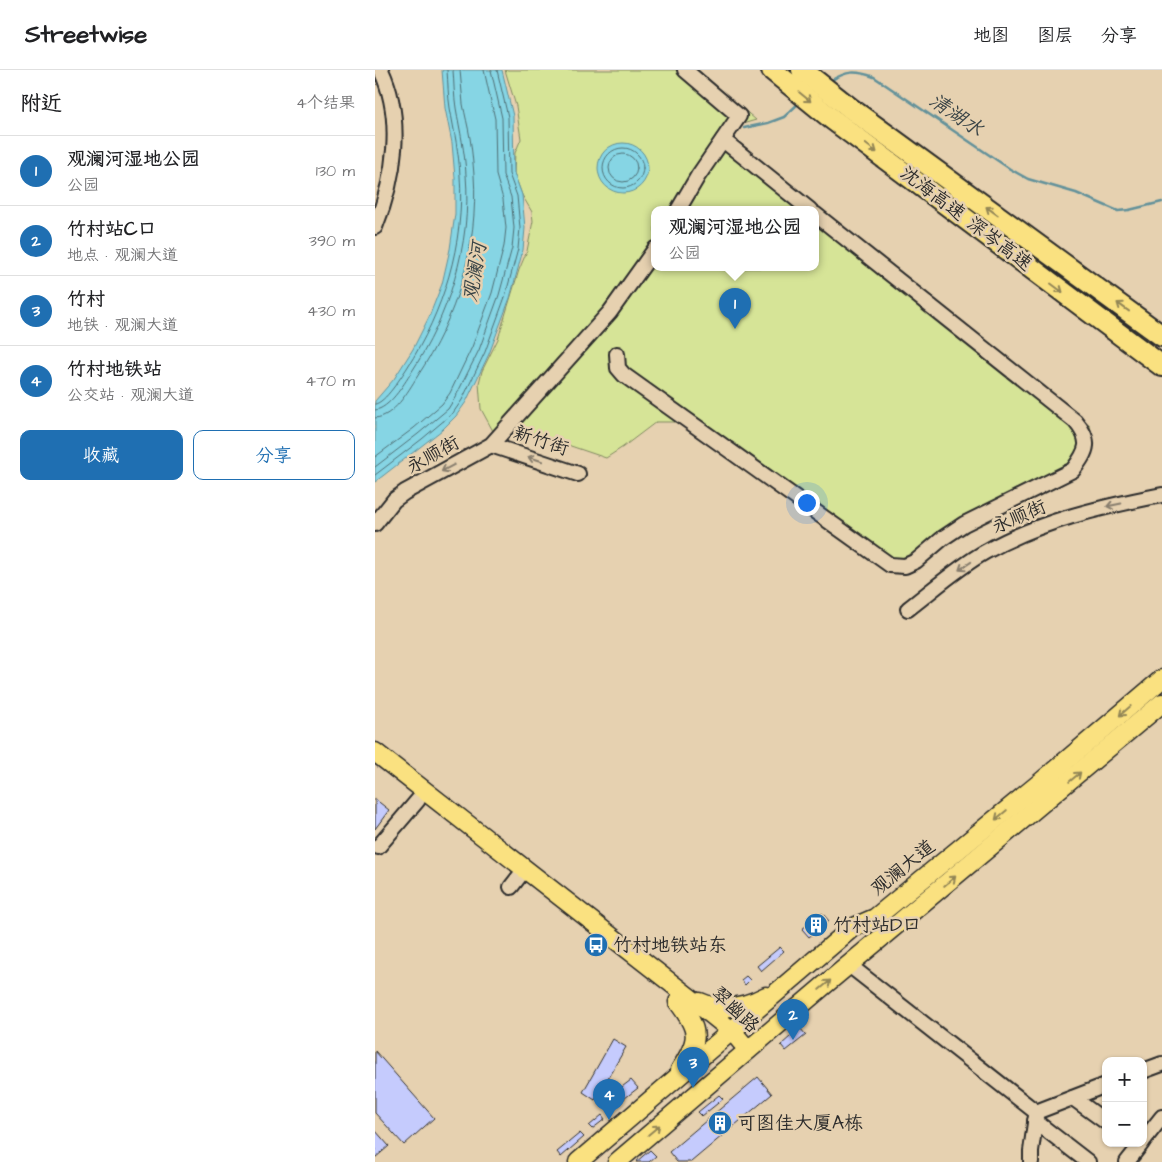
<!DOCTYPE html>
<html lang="zh">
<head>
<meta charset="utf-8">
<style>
  body { margin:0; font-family:"Architects Daughter","LXGW WenKai TC",sans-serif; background:#f6f6f6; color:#202124 }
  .controls { position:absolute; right:15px; bottom:15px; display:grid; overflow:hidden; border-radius:10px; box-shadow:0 1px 4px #0004 }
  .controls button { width:45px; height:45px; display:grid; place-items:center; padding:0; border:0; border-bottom:1px solid #e0e0e0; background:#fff; color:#202124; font:25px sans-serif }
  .you { position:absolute; left:431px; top:432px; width:18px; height:18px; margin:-12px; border:4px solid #fff; border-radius:50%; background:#1a73e8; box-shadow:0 0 0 8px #1a73e833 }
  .badge { display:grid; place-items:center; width:32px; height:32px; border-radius:50%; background:#1f6fb2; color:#fff; font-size:16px; font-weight:700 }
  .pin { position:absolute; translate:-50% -41px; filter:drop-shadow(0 1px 2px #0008) }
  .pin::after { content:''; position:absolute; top:26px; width:18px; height:15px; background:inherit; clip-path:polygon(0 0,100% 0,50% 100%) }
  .popup { position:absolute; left:276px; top:136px; width:168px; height:65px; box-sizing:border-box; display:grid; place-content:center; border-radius:10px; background:#fff; filter:drop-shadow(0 1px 4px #0005); font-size:16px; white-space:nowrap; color:#757577 }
  .popup b { font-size:19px; color:#202124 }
  .popup::after { content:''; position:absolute; left:50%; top:100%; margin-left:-10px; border:10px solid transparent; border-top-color:#fff }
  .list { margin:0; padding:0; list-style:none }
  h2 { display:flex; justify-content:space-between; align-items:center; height:65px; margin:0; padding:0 20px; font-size:21px }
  h2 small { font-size:16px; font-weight:400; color:#757577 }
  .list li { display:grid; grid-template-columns:32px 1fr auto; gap:15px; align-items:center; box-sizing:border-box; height:70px; padding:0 20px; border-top:1px solid #e0e0e0 }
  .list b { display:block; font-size:19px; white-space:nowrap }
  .list p { margin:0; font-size:16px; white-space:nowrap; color:#757577 }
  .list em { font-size:16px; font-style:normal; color:#757577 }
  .actions { display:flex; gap:10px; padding:15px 20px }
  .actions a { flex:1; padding:11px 0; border:1px solid #1f6fb2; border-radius:10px; text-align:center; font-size:18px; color:#1f6fb2 }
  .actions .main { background:#1f6fb2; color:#fff }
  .map { position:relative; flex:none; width:787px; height:1092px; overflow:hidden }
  header { display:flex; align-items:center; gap:30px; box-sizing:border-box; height:70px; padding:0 25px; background:#fff; border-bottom:1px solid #e0e0e0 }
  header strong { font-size:24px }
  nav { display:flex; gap:28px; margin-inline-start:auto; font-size:18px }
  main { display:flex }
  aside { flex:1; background:#fff }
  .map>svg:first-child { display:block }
  .green { fill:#d6e497; stroke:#808861; fill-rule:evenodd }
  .water { fill:#86d5e4; stroke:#62919a }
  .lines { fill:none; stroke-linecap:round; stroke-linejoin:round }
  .shore { stroke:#4f6f75; stroke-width:1 }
  .stream { stroke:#62919a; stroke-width:2.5 }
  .building { fill:#c5cbfd; stroke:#2b2b2b }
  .minor-casing { stroke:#2b2b2b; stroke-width:18 }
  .major-casing { stroke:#2b2b2b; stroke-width:21 }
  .highway-casing { stroke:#2b2b2b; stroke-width:24 }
  .minor { stroke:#e6d1b0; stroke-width:14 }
  .major { stroke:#fae180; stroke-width:18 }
  .highway { stroke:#fae180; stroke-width:20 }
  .oneway { stroke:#928656 }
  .oneway2 { stroke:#887e6e }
  .labels { text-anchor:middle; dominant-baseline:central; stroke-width:5; stroke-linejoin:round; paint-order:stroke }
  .street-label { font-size:19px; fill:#2b2b2b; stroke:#e6d1b0 }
  .poi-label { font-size:19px; fill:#2b2b2b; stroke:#e6d1b0; text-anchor:start }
  .water-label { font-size:20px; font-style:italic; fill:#394447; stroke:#e6d1b0 }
</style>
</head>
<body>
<header>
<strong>Streetwise</strong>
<nav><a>地图</a><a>图层</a><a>分享</a></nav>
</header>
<main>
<aside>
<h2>附近<small>4个结果</small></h2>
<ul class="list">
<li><span class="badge">1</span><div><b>观澜河湿地公园</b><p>公园</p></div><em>130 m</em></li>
<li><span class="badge">2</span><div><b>竹村站C口</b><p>地点 · 观澜大道</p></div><em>390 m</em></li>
<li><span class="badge">3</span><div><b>竹村</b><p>地铁 · 观澜大道</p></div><em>430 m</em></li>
<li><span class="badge">4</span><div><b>竹村地铁站</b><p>公交站 · 观澜大道</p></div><em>470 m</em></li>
</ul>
<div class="actions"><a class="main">收藏</a><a>分享</a></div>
</aside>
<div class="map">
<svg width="787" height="1092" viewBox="0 0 787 1092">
  <rect width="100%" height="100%" fill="#e6d1b0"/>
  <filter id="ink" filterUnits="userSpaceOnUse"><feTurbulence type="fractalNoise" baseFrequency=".02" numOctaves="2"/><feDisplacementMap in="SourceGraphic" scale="10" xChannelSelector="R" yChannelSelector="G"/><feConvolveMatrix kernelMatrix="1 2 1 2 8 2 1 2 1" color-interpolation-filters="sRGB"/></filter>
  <g filter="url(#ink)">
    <path class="green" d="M130 0H323L381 50 364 55 355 69 715 355 718 373 717 381 595 455 537 499 516 503 306 352H281L248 377 231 388 131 354 124 362 118 361 106 339 104 313 107 301 123 269 144 200 152 181 158 151 157 142 147 125 139 103 140 83 146 69 141 36ZM280 140H440V198H280Z"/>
    <g class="water">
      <polygon points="67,0 127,0 138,46 139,103 147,125 150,158 148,180 135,228 114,284 91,332 81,346 67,360 0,412 0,331 19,309 38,279 54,247 67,214 75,179 80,144 80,108 77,73 70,38"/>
      <circle cx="248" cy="98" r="25"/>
    </g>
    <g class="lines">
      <g class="shore">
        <circle cx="248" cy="98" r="20"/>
        <circle cx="248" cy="98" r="14"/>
        <path d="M0 334C10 333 26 307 32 298 68 242 90 173 85 106 84 83 79 61 75 38 73 26 73 13 72 0"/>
        <path d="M0 340C14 339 29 314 36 303 73 246 97 175 91 105 90 82 85 61 81 38 79 26 79 12 78 0"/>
        <path d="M0 348C19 347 33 321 42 307 81 248 104 176 99 105 98 93 97 80 95 68 93 56 90 45 88 34 87 23 86 11 85 0"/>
        <polyline points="0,387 39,358 67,334 75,323 97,277 117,223 129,176 131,158 128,129 121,105 120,49 109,0"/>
        <polyline points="0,397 43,364 73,339 81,326 104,280 124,225 137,178 139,158 136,127 128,105 127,48 116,0"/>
        <polyline points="0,405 47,369 78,343 87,330 110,282 130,227 143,179 145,158 142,126 134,104 133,47 122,0"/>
      </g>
      <g class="stream">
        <path d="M455 11C472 1 480 0 499 7L635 99 653 109 701 123 743 141 754 140 787 132"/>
        <polyline points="369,58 393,53 409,47 424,33"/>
      </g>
    </g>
    <g class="building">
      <polygon points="0,729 14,740 0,759"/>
      <polygon points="447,843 454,851 434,867 427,859"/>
      <polygon points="405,877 409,881 386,901 382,896"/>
      <polygon points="371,906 375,910 370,915 366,910"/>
      <polygon points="425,958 431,965 411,981 406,975"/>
      <polygon points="238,969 251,977 220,1030 208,1022"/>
      <polygon points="0,981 59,1048 29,1075 0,1043"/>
      <polygon points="383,1007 397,1024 316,1092 302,1092 294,1082"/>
      <polygon points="256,1010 263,1018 241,1035 235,1026"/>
      <polygon points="344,1025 348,1029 327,1046 323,1042"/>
      <polygon points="227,1045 230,1049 217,1059 214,1056"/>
      <polygon points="0,1060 14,1076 0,1088"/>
      <polygon points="205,1063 209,1067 186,1087 182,1082"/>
      <polygon points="275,1080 281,1086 274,1092 261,1092"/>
    </g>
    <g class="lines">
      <g class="minor-casing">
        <g id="minor">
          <polyline points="348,70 435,140"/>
          <polyline points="303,140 323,106 364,46 310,0"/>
          <path d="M0 157C20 108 29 49 6 0"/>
          <path d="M242 284 243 298 249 305 515 495 530 496 541 491 568 468 589 454 698 400C713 380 717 371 700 351L440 144"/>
          <polyline points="116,375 203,404"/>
          <polyline points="0,454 19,430 30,422 116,375 235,242 280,179"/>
          <path d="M533 539C558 520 582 498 610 482 665 451 726 437 787 425"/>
          <polyline points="3,777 43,730"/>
          <polyline points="136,817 150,799"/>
          <polyline points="474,895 661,1042 731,1015"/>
          <polyline points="768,1001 787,994"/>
          <polyline points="698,1028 731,1052"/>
          <polyline points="660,1051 713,1092"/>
          <polyline points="768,1071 787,1047"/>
          <polyline points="656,1092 656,1081 661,1046"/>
          <polyline points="752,1092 767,1073"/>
        </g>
      </g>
      <g class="major-casing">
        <g id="major">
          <polyline points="0,682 337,945 357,961 373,980"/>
          <path d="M303 932C325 961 325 969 305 1000"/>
          <path d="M325 932C347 942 370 937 391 926"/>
          <polyline points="203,1092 477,858 500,848 667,711 787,609"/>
          <polyline points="242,1092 452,913 787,633"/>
        </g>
      </g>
      <g class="highway-casing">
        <g id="highway">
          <polyline points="397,0 457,49 787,296"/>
          <polyline points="427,0 475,38 787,266"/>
        </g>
      </g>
      <use href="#minor" class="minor"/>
      <use href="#major" class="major"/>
      <use href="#highway" class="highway"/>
    </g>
    <defs><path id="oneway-shaft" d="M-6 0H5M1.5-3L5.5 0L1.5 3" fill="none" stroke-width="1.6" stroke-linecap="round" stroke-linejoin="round" transform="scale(1.25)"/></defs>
    <g class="oneway">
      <use href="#oneway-shaft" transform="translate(430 27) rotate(39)"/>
      <use href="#oneway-shaft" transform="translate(496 78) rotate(37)"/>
      <use href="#oneway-shaft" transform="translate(617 141) rotate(-144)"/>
      <use href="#oneway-shaft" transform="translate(682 218) rotate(37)"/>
      <use href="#oneway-shaft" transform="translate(748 237) rotate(-144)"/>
      <use href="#oneway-shaft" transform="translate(750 641) rotate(139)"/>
      <use href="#oneway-shaft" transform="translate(700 707) rotate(-40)"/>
      <use href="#oneway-shaft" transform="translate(626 745) rotate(140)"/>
      <use href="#oneway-shaft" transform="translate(575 811) rotate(-40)"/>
      <use href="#oneway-shaft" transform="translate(450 915) rotate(-40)"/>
      <use href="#oneway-shaft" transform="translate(279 1060) rotate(-40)"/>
    </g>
    <g class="oneway2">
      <use href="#oneway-shaft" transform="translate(160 389) rotate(-162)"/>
      <use href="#oneway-shaft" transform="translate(73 398) rotate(152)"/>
      <use href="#oneway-shaft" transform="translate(739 435) rotate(168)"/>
      <use href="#oneway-shaft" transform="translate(590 496) rotate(146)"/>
    </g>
  </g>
  <defs>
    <g id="building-disc" transform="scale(1.25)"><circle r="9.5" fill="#1f6fb2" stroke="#e6d1b0"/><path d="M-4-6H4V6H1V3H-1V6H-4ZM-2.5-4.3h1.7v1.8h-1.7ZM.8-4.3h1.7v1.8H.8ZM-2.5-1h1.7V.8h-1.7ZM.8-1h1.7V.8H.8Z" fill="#fff"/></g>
    <g id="bus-disc" transform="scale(1.25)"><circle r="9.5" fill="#1f6fb2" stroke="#e6d1b0"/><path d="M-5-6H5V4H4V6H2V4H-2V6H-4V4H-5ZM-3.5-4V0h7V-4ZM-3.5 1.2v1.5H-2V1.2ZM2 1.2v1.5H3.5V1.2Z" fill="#fff"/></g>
  </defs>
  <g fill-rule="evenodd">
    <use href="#building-disc" x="441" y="855"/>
    <use href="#bus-disc" x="221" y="875"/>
    <use href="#building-disc" x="345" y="1053"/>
  </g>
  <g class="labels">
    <g class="street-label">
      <text transform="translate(591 149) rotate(37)">沈海高速 深岑高速</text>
      <text transform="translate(166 371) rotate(18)">新竹街</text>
      <text transform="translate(58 385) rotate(-29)">永顺街</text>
      <text transform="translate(644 447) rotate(-23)">永顺街</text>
      <text transform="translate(528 798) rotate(-39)">观澜大道</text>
      <text transform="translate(360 940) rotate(43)">翠幽路</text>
    </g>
    <g class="poi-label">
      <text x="458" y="855">竹村站D口</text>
      <text x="238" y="875">竹村地铁站东</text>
      <text x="362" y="1053">可图佳大厦A栋</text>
    </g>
    <g class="water-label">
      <text transform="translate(581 45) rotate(34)">清湖水</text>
      <text transform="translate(100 202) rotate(-81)">观澜河</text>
    </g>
  </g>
</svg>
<div class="controls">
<button>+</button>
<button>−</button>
</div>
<div class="you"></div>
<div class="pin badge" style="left:360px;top:259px">1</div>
<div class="popup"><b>观澜河湿地公园</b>公园</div>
<div class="pin badge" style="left:418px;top:970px">2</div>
<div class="pin badge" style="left:318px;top:1018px">3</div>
<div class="pin badge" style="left:234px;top:1050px">4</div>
</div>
</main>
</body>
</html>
